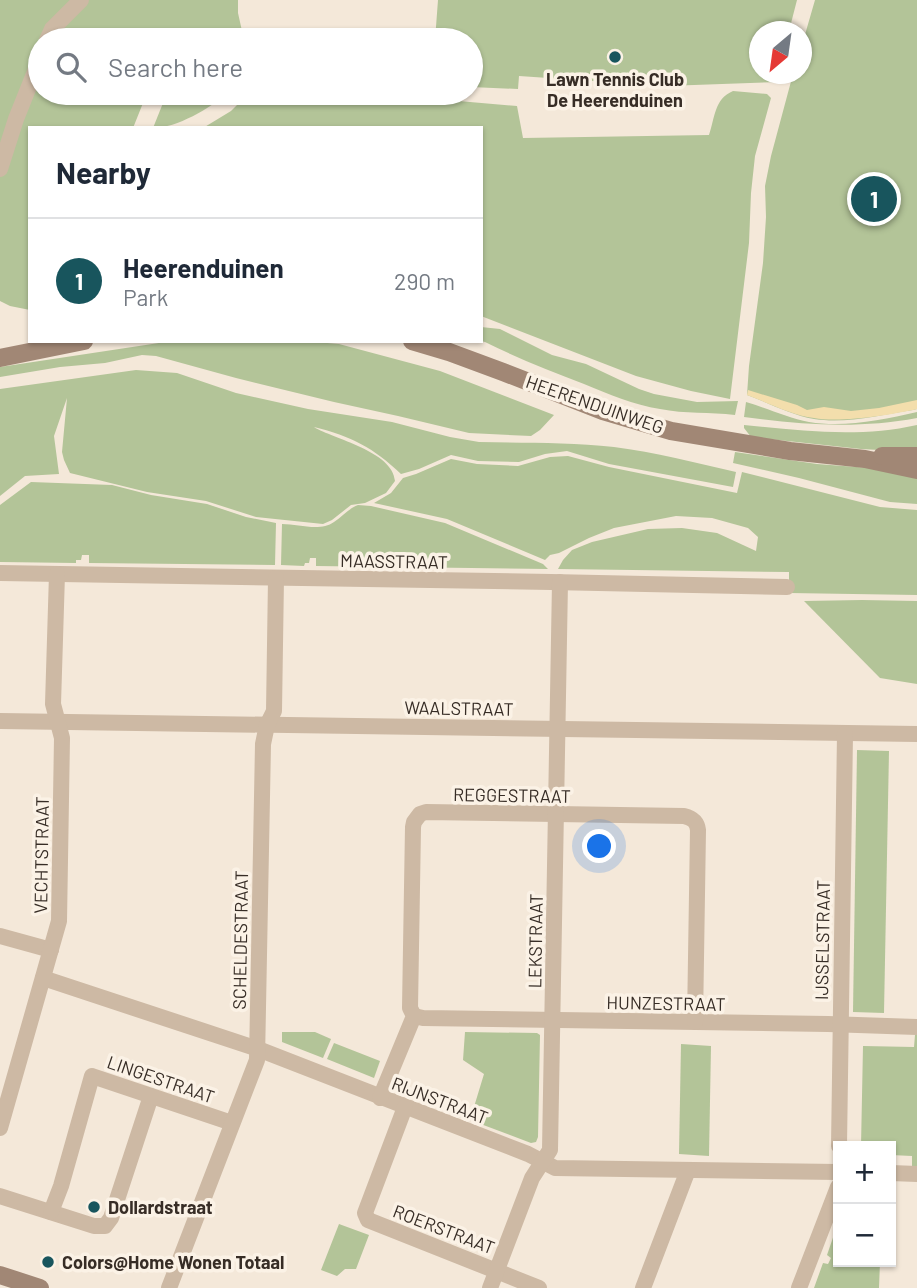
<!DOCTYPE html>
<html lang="en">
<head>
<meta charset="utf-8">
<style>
  body { margin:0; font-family:Barlow,sans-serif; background:#f6f6f7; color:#1f2937 }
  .controls { position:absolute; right:21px; bottom:21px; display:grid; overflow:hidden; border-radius:0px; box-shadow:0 2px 5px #0004 }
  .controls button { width:63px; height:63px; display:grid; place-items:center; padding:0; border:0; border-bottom:2px solid #e0e1e3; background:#fff; color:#1f2937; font:35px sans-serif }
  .compass { position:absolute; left:749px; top:21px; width:63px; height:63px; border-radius:50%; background:#fff; box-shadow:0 2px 5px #0004; rotate:209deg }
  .you { position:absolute; left:600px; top:847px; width:24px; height:24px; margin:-18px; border:5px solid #fff; border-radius:50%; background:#1a73e8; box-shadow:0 0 0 10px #1a73e833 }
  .badge { display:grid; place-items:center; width:46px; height:46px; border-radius:50%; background:#18555d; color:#fff; font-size:23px; font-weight:700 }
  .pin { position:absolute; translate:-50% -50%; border:4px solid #fff; box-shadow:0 2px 7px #0006 }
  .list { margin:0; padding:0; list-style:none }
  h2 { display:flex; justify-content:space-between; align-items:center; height:91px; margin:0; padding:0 28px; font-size:30px }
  h2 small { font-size:23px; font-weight:400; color:#747a83 }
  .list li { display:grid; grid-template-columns:46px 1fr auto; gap:21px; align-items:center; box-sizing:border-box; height:126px; padding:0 28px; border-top:2px solid #e0e1e3 }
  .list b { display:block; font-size:26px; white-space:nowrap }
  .list p { margin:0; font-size:23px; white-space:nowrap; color:#747a83 }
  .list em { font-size:23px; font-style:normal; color:#747a83 }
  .icon { flex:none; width:38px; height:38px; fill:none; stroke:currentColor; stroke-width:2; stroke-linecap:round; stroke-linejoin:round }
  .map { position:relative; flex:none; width:917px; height:1288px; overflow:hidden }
  .search { position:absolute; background:#fff; box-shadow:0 2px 5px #0004; left:28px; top:28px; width:455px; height:77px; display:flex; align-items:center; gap:18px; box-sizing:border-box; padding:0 24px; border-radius:38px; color:#747a83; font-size:26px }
  .panel { position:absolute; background:#fff; box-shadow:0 2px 5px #0004; left:28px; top:126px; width:455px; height:217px; border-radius:0px }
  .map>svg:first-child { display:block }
  .green { fill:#b3c498 }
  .sand { fill:#f3deac }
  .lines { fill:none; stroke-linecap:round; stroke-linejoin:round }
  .street { stroke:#cdb9a4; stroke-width:16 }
  .secondary { stroke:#a18775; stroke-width:18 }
  .poi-dot { fill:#18555d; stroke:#fbf2e6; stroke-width:2.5 }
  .labels { text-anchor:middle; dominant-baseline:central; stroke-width:7; stroke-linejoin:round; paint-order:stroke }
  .poi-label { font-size:18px; font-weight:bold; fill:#372d26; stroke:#fbf2e6; text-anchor:start }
  .street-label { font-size:18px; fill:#372d26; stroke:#fbf2e6 }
</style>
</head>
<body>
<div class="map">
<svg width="917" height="1288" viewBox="0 0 917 1288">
  <rect width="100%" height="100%" fill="#f4e8d9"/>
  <g class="green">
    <polygon points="0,0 238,0 238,13 244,40 40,40 40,93 147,93 133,128 30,128 30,310 10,306 0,301"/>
    <polygon points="438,0 797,0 789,31 760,32 760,74 778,74 778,82 666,86 519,76 518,89 471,87 471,40 435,40"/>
    <path d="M815 0H917V409L913 410C881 415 846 424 814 419 791 415 769 403 747 395L749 366 763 263 766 217 765 186 771 156 793 74H802V45Z"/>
    <path d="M733 91 767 94 771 98 755 156 751 193 749 243 730 399 691 391 636 376 481 316V128H203L231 111 249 93H367L517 106 523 138 709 135C715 118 714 99 733 91Z"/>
    <path d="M167 93H228C210 108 177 128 153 128Z"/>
    <path d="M481 327 500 329 552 355 586 364 639 389 654 394 697 402 738 401 735 415C710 412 685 414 660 409 634 405 608 394 584 384 550 371 517 358 485 342L481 341Z"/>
    <polygon points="172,341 304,341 339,344 440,371 554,415 540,430 531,436 469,433 398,416 334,402 236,378 156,356 142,355 105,363 60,367 0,377 0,367"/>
    <path d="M136 370 177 373 236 393 308 409 392 422 450 437 479 442C524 443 569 442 614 447 655 452 696 463 736 472L733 487 609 464 567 451 545 454 519 462 478 461 451 455 419 469 401 474C374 448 351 436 314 427 333 439 393 451 395 481L386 493 365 503 351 505 332 520 323 524 256 517 206 501 147 492 70 473 64 460 62 452 67 398 54 436 59 474 25 476 0 496V389Z"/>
    <path d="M746 402C767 408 788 418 809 422 844 428 882 420 917 412V418C859 429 802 425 744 417Z"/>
    <path d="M744 425C802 431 860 438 917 425V452L861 449 751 437 744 428Z"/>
    <polygon points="735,452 817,464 883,469 917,475 917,504 890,502 799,478 733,463"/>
    <polygon points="568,456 609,467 737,493 742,472 880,507 917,510 917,595 789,593 789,572 558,569 563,560 572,550 592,542 648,529 682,528 717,533 756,551 758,537 748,528 712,518 676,516 614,528 589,538 559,553 550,555 545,560 447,519 374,503 391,493 403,478 416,474 451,459 477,464 518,466 550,457"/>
    <polygon points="31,482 112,485 151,495 207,504 246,517 276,523 275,565 89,563 89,555 82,555 81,560 76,560 76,563 0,562 0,505"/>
    <path d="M358 505 371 506 445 523 543 564 548 569 316 566V558H310L309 563H305L304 566 281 565 282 524C299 524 320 532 334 522 343 516 348 509 358 505Z"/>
    <polygon points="862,600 917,601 917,684 880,678 804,601"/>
    <polygon points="857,750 889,751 884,1013 853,1012"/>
    <polygon points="282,1032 315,1032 331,1039 323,1058 282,1042"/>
    <polygon points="465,1032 537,1033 540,1035 538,1137 536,1142 531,1143 470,1120 484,1074 463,1060"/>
    <polygon points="915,1035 917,1035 917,1167 912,1167 912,1156 891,1155 891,1146 861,1146 863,1046 914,1047"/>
    <polygon points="334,1043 380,1061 374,1078 327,1059"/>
    <polygon points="681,1044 711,1046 709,1156 679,1154"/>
    <polygon points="838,1223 838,1262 880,1262 879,1288 814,1288 823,1263 828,1264 831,1258 827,1255"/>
    <polygon points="339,1224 369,1235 356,1269 345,1269 337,1276 321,1270"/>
  </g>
  <path class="sand" d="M748 390 797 405 807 410 824 407 851 411 879 408 917 400V409C891 415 840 423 814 418 791 415 769 403 747 395Z"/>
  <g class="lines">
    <g class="street">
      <polyline points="47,40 52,29 81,0"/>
      <polyline points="0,169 16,119 40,59"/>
      <polyline points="0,573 551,582 787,587"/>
      <polyline points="0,721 917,734"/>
      <polyline points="0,936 51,950"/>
      <polyline points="43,978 258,1049 528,1154 555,1168 838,1172"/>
      <polyline points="414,1016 423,1018 828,1024 917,1027"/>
      <path d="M380 1098 414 1016 410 1008 413 827 414 822 420 814 426 812 684 816C692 818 697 821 698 830L695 1022"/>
      <polyline points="405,1107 365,1213 368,1220 539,1288"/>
      <polyline points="0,1128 59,921 62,738 53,704 57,574"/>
      <polyline points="839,1146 845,734"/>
      <polyline points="891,1173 917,1174"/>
      <polyline points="0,1196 94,1226 105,1226 111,1218 151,1096"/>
      <polyline points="51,1212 61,1186 92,1076 232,1123"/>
      <polyline points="169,1288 257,1060 263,744 267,725 274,711 276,578"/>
      <polyline points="490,1288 532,1178 550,1150 560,582"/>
      <polyline points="643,1288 688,1170"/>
      <polyline points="799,1288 838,1187"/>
    </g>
    <g class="secondary">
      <polyline points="412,341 449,352 503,372 603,411 671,431 790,451 865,459 917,470"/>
      <polyline points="0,358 84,341"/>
      <polyline points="882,456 917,456"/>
      <polyline points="0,1275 40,1288"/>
    </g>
  </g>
  <g class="poi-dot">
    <circle cx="615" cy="57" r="7"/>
    <circle cx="94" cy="1207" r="7"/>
    <circle cx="48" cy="1262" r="7"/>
  </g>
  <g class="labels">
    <g class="poi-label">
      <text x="615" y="79" text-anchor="middle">Lawn Tennis Club<tspan x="615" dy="21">De Heerenduinen</tspan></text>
      <text x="108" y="1207">Dollardstraat</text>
      <text x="62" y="1262">Colors@Home Wonen Totaal</text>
    </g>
    <g class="street-label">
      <text transform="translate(595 404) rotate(19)">HEERENDUINWEG</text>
      <text transform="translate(394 561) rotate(1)">MAASSTRAAT</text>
      <text transform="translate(459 708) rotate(1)">WAALSTRAAT</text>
      <text transform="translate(512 795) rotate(1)">REGGESTRAAT</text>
      <text transform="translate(41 855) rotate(-89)">VECHTSTRAAT</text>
      <text transform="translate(240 940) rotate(-89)">SCHELDESTRAAT</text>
      <text transform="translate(822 940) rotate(-89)">IJSSELSTRAAT</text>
      <text transform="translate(535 941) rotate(-89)">LEKSTRAAT</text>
      <text transform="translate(666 1003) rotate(1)">HUNZESTRAAT</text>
      <text transform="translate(161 1079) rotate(19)">LINGESTRAAT</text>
      <text transform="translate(440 1100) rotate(21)">RIJNSTRAAT</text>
      <text transform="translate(444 1229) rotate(21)">ROERSTRAAT</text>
    </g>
  </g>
</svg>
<div class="controls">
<button>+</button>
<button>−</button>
</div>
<svg class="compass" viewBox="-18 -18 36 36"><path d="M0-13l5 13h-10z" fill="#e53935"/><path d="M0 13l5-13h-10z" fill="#747a83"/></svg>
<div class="you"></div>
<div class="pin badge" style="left:874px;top:199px">1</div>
<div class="search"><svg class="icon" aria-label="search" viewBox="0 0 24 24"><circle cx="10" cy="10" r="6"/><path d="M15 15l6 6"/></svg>Search here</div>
<section class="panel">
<h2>Nearby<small></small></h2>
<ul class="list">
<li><span class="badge">1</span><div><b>Heerenduinen</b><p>Park</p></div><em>290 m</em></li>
</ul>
</section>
</div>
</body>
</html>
